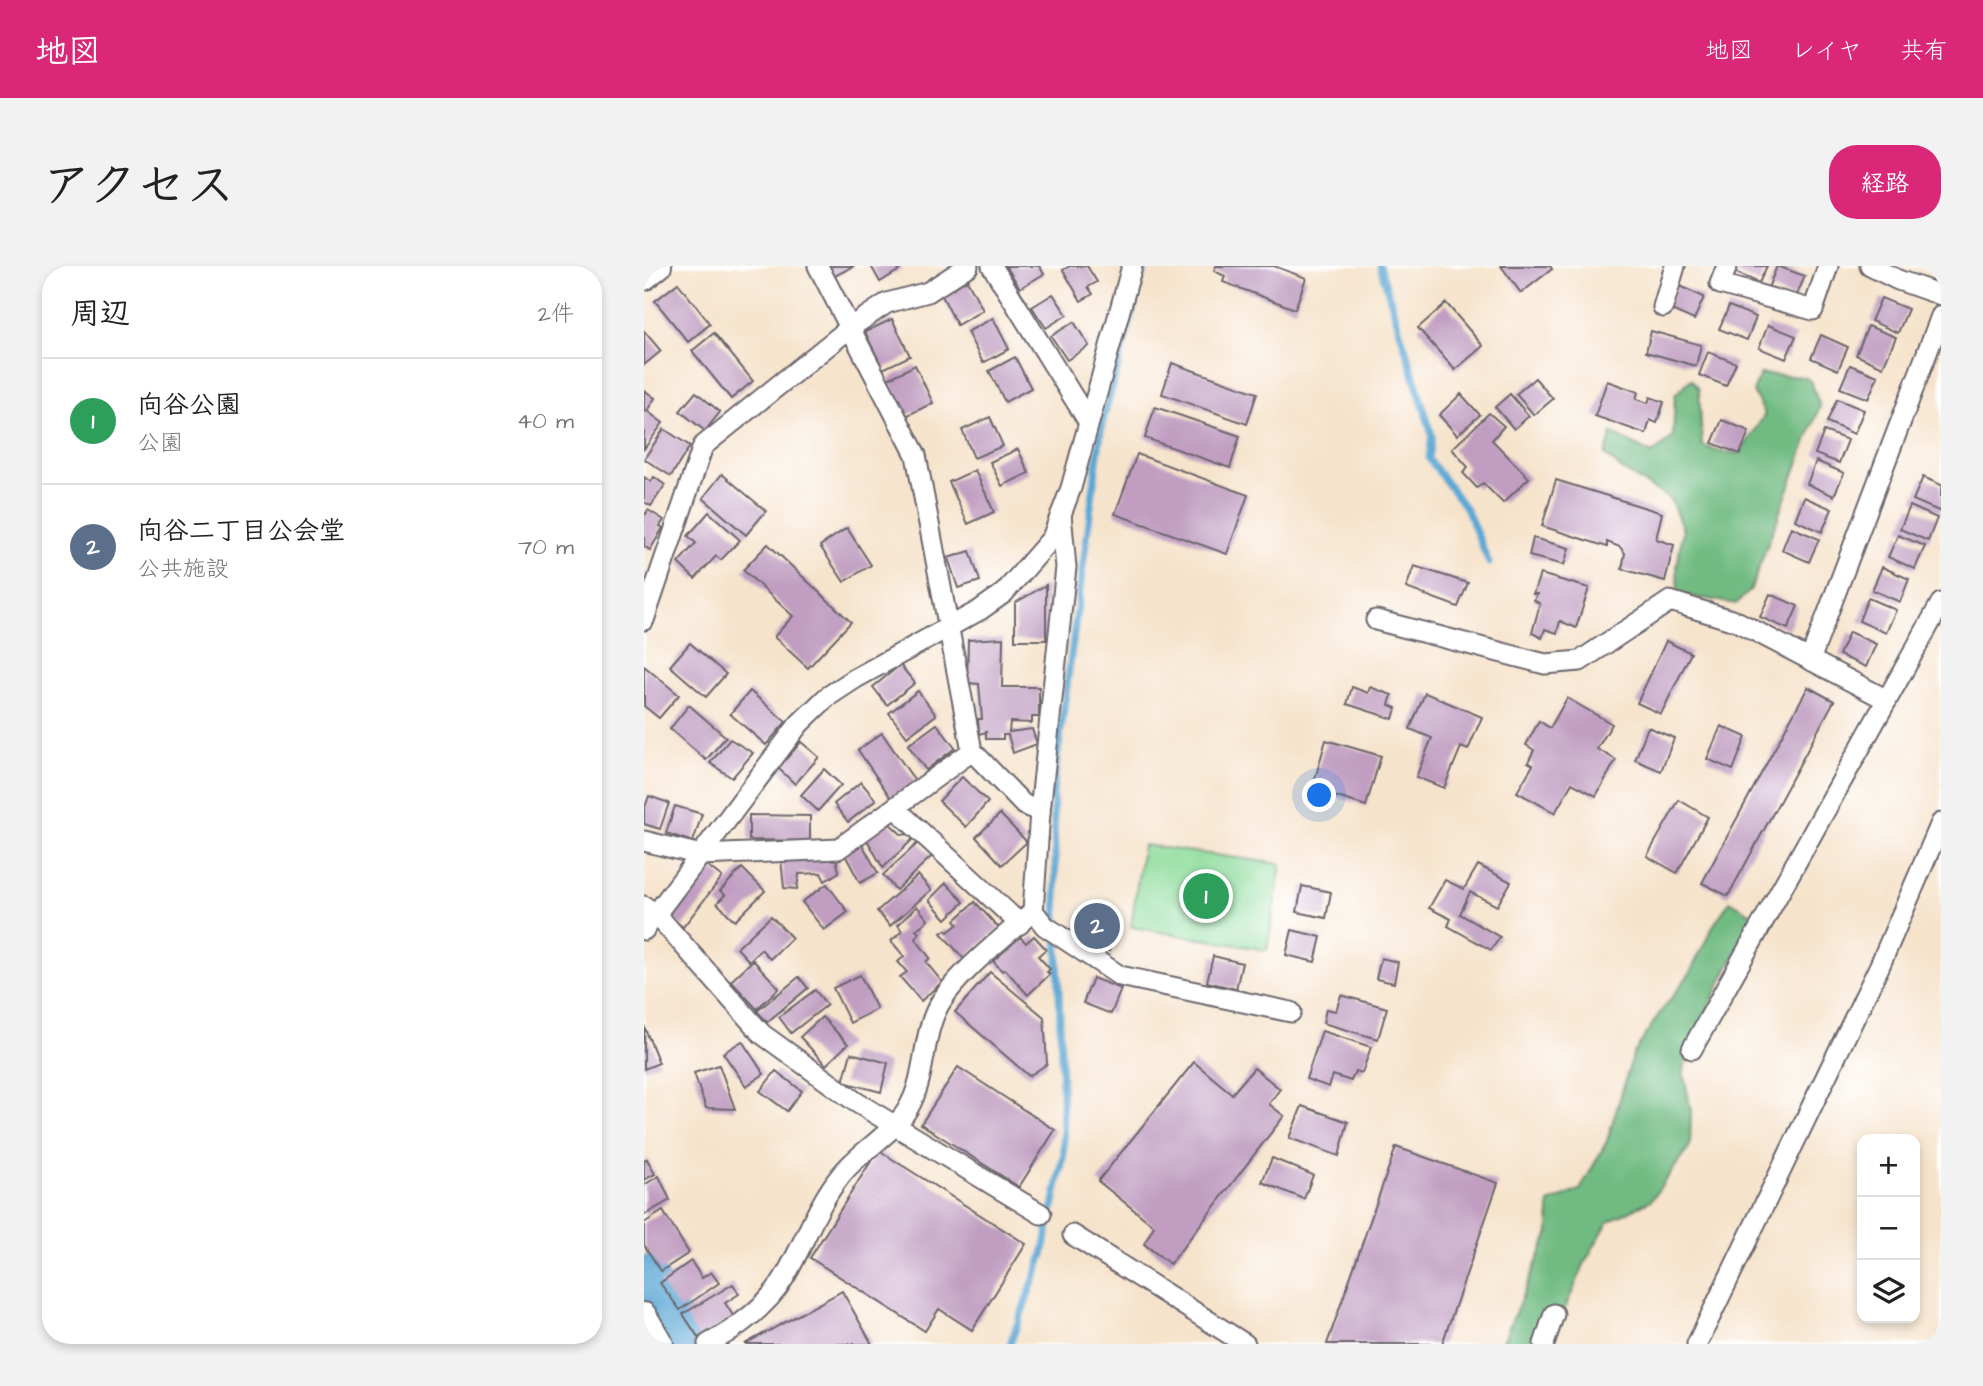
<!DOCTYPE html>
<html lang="ja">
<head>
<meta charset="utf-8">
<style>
  body { margin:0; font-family:"Architects Daughter","Klee One",sans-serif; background:#f2f2f2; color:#222 }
  .controls { position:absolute; right:21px; bottom:21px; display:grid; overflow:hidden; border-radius:14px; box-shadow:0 4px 10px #0003 }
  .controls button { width:63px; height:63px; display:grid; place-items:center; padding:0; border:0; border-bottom:2px solid #e0e0e0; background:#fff; color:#222; font:35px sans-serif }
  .you { position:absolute; left:676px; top:530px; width:24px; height:24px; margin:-18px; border:5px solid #fff; border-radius:50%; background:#1a73e8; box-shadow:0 0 0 10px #1a73e833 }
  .badge { display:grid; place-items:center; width:46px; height:46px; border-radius:50%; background:#db2777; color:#fff; font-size:23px; font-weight:700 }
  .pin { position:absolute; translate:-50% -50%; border:4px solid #fff; box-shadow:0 2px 7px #0006 }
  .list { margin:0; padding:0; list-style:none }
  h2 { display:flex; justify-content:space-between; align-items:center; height:91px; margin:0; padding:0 28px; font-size:30px }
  h2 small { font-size:23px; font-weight:400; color:#767676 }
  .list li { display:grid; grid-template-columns:46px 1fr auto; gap:21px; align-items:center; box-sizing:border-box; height:126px; padding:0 28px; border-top:2px solid #e0e0e0 }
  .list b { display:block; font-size:26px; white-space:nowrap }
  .list p { margin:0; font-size:23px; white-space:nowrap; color:#767676 }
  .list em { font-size:23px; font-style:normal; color:#767676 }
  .icon { flex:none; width:38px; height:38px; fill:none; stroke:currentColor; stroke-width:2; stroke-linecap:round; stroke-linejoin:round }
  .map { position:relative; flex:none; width:1297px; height:1078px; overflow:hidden; border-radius:28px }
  header { display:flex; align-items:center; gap:42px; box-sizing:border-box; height:98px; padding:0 35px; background:#db2777; color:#fff }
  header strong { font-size:33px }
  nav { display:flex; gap:38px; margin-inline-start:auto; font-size:24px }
  .intro { display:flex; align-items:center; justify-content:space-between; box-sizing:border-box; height:168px; padding:0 42px }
  h1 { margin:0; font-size:49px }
  .button { padding:18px 32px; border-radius:28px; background:#db2777; color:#fff; font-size:24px; font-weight:700 }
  main { display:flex; gap:42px; padding:0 42px }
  aside { flex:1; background:#fff; border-radius:28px; box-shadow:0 4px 10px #0003 }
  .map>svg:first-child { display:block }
  .green { fill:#8cdb9a; stroke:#577e6a; stroke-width:2 }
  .forest { fill:#71bb82; stroke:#4a6e5e; stroke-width:2 }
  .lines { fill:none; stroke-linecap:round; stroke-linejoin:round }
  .stream { stroke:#5ca7d4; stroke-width:7 }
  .river { stroke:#5ca7d4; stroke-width:42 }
  .building { fill:#c09dc1 }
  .minor-casing { stroke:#6c666d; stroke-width:23 }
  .tertiary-casing { stroke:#6c666d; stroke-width:28 }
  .minor { stroke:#fff; stroke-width:19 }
  .tertiary { stroke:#fff; stroke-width:24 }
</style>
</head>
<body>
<header>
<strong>地図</strong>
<nav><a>地図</a><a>レイヤ</a><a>共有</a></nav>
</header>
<div class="intro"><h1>アクセス</h1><a class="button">経路</a></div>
<main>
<aside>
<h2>周辺<small>2件</small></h2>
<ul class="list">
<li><span class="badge" style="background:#2e9e5b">1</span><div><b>向谷公園</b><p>公園</p></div><em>40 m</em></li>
<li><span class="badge" style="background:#5c6f8a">2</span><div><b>向谷二丁目公会堂</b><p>公共施設</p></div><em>70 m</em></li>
</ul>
</aside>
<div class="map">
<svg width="1297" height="1078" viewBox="0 0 1297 1078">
  <rect width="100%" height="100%" fill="#fff"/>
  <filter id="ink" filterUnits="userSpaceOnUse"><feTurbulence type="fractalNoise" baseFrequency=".0143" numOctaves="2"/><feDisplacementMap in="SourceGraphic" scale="14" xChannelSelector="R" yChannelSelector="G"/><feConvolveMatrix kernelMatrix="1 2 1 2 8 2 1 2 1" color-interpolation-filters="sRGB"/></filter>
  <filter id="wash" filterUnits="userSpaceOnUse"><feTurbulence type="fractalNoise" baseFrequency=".00686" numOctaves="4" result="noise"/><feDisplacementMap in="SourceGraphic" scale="28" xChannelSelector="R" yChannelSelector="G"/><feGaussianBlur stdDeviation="1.57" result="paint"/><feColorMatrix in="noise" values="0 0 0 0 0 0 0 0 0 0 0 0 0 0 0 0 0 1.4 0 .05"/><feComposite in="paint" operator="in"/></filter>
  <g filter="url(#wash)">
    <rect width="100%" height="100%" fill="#f6e3cb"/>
    <polygon class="green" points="499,579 637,598 623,684 487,661"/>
    <g class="forest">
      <polygon points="1116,108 1161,111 1167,116 1176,140 1106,325 1092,338 1034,328 1033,301 1039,263 1026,233 980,205 961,189 968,167 1008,188 1029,171 1031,129 1047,113 1055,123 1058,179 1073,185 1096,188 1121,148 1109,126"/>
      <polygon points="1086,635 1111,650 1047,775 1039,805 1047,845 1046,880 1007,934 964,956 942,994 922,1040 909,1078 858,1078 905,967 905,937 936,924 963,875 989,789 1013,751 1046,707 1069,660"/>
    </g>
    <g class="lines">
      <g class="stream">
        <polyline points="736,0 788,169 785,193 823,244 845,297"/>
        <polyline points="366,1078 399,989 420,888 409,524 458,158 501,0"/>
      </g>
      <polyline class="river" points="0,1009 41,1078"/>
    </g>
    <g id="blocks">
      <g class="building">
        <polygon points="183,0 210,0 189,11"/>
        <polygon points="227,0 256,0 257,3 236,16"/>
        <polygon points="362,0 395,0 400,8 376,22"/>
        <polygon points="426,0 443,0 453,16 444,21 449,28 437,35 419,4"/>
        <polygon points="572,0 630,0 662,12 651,43 579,16 581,10 570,5"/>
        <polygon points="857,0 906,0 908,3 877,27"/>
        <polygon points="1091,0 1123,0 1115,17 1088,5"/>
        <polygon points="1133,0 1161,10 1151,33 1124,22"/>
        <polygon points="323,14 339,44 313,59 297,28"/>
        <polygon points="34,17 66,58 44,76 11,35"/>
        <polygon points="1033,19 1060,31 1050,54 1023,42"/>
        <polygon points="409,28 423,49 402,62 388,41"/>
        <polygon points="1237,32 1264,43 1254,67 1227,55"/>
        <polygon points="802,37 839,80 811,104 774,62"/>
        <polygon points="1085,40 1112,51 1103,74 1075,63"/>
        <polygon points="349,52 365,83 339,97 323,66"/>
        <polygon points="248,53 266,90 239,103 221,66"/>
        <polygon points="430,56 445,80 423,94 407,70"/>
        <polygon points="1124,59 1152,70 1142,93 1115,82"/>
        <polygon points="1224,60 1252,71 1239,101 1212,89"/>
        <polygon points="0,65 17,85 0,99"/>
        <polygon points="1007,65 1057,79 1052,100 1002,86"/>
        <polygon points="70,67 109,115 87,133 48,85"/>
        <polygon points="1177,69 1204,81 1194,104 1167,92"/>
        <polygon points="1064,86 1092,97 1082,120 1055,109"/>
        <polygon points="371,91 387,122 361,136 345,105"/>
        <polygon points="528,97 613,127 603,158 518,128"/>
        <polygon points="271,99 289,137 262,150 244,113"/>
        <polygon points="1206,99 1234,110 1224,133 1196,122"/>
        <polygon points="891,112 909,133 890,149 872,128"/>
        <polygon points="963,115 994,126 992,133 1004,137 1006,131 1020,136 1013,157 1006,154 1002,168 951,150"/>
        <polygon points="0,124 11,132 3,145 19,157 0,183"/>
        <polygon points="52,126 76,146 61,165 36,145"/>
        <polygon points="817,128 836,149 813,169 795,149"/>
        <polygon points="866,128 885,150 870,163 851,141"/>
        <polygon points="1193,133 1220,144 1210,168 1183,156"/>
        <polygon points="511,141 596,170 586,202 501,172"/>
        <polygon points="845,147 860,160 848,174 885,212 859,237 839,217 833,222 819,207 824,201 808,183"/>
        <polygon points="346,151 359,180 330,192 318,164"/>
        <polygon points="1078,154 1105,165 1096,188 1068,177"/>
        <polygon points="20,163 46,180 27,210 0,193"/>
        <polygon points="1180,165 1204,174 1195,197 1171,188"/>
        <polygon points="374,183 385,207 358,220 346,196"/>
        <polygon points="493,188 604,229 583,288 471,248"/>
        <polygon points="1172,195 1200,207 1190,230 1163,218"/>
        <polygon points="331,204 350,246 324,258 305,216"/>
        <polygon points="78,208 122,245 102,269 59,232"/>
        <polygon points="0,211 7,216 10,211 21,219 7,240 0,236"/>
        <polygon points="1279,211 1297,219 1297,246 1269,234"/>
        <polygon points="912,214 1018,247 1012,273 1030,279 1021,315 978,303 981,287 976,281 963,276 963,281 898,260"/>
        <polygon points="1160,231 1188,243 1178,266 1151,254"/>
        <polygon points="1266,240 1293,252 1284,275 1256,263"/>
        <polygon points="4,244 20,254 16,260 19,262 6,284 0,280 0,247 2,248"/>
        <polygon points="65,246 96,274 77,294 72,290 51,313 34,297 52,277 44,270"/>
        <polygon points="1147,261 1175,273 1165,296 1138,284"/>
        <polygon points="203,262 227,299 200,316 176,280"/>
        <polygon points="1254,269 1281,280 1271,303 1244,291"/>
        <polygon points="889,272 925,282 920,299 885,290"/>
        <polygon points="124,278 207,356 164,402 130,371 149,350 99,304"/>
        <polygon points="326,285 336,315 314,322 304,292"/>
        <polygon points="770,300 824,317 814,341 762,322"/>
        <polygon points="1238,301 1265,313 1256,336 1228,324"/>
        <polygon points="896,308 945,322 932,362 916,355 913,367 901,363 898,372 888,367 896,338 890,334 893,328 889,328"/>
        <polygon points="402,319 402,374 371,374 371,337"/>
        <polygon points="1126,328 1154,340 1144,363 1116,351"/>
        <polygon points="1224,332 1252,344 1242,367 1215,355"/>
        <polygon points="1205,366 1232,378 1222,401 1195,389"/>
        <polygon points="359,372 358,421 395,421 395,451 388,451 388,457 366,456 365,466 388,463 393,478 369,487 364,469 359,469 359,473 342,473 342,466 335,468 334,453 338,453 335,418 323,417 324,374"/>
        <polygon points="1022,375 1047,387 1017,448 993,437"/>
        <polygon points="46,377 82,408 62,431 26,400"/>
        <polygon points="256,399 271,417 243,439 229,421"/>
        <polygon points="0,400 35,429 15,452 0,440"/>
        <polygon points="708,421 724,427 726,421 748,429 745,439 752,442 749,453 703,438"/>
        <polygon points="1164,421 1190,435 1084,630 1058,617"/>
        <polygon points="106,425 142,456 122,479 86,448"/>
        <polygon points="274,425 292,449 263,471 245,447"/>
        <polygon points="781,427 838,451 824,484 817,481 800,522 772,511 788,472 766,463"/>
        <polygon points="923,432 968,458 953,483 972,494 952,530 928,517 911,547 873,526 889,499 884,496 890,484 882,479 895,455 906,462"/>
        <polygon points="45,439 82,471 62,494 26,463"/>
        <polygon points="293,458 311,482 282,504 264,479"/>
        <polygon points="1077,460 1102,471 1089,504 1063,493"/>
        <polygon points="1004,461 1030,472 1017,505 991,494"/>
        <polygon points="238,467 271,515 247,532 214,484"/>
        <polygon points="86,473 109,487 88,512 66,497"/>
        <polygon points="682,474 737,490 722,540 668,523"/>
        <polygon points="157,476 175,491 151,518 134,502"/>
        <polygon points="180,503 197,519 174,545 157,529"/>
        <polygon points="318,511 344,536 322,561 295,535"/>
        <polygon points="217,516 232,534 204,556 190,538"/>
        <polygon points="5,530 25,537 16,563 0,558 0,544"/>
        <polygon points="1035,534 1064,551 1033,607 1003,590"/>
        <polygon points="31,540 58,548 49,576 22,567"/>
        <polygon points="356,548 383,576 358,599 332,571"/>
        <polygon points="105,549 166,550 166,575 105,574"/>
        <polygon points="245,557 258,569 264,568 269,573 239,602 222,572"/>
        <polygon points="217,576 234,607 216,617 199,585"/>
        <polygon points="275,576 288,590 252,624 239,609"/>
        <polygon points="191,588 195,606 181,615 177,607 155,608 153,623 140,622 137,593"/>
        <polygon points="61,598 78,611 39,661 22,648"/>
        <polygon points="834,599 867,616 853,640 826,626 816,648 856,671 847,684 804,660 807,653 785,642 801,614 820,623"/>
        <polygon points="98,602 121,625 91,655 73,637 81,629 76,625"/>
        <polygon points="274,609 287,624 246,660 233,645"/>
        <polygon points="302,617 320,636 302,653 285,634"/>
        <polygon points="183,618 204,646 180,664 158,636"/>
        <polygon points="658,620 687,626 682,652 653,646"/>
        <polygon points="331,636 355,662 320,693 297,667 301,664 304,666 314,658 311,654"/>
        <polygon points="273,640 284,654 272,664 275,667 271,672 286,692 282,696 298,716 277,735 256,711 263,706 254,696 260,690 247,675 258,665 254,659"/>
        <polygon points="443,646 474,656 465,685 434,676 435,648"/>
        <polygon points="127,650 148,672 126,693 117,683 105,695 93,682"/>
        <polygon points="648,664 677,671 671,696 642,689"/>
        <polygon points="390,670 402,683 394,690 406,703 403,706 406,708 384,729 361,703 358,705 349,695 376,671 382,677"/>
        <polygon points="569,690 598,697 592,723 563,716"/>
        <polygon points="737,692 754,696 750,717 732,713"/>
        <polygon points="109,694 135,722 113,743 87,715"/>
        <polygon points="346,706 400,751 403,798 385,810 311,746"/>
        <polygon points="216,709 233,743 206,757 189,722"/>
        <polygon points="155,711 164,722 123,756 113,745"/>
        <polygon points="449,712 477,723 467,748 439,737"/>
        <polygon points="171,724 183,739 147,767 135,751"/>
        <polygon points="697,729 743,742 734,773 679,757 682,743 692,745"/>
        <polygon points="178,751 204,778 182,799 156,771"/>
        <polygon points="0,760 15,797 0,803"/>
        <polygon points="678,765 727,781 718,807 711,805 707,815 689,809 685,821 662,813"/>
        <polygon points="98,775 120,808 102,820 79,787"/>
        <polygon points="207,787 244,797 237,826 199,816"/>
        <polygon points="550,796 588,828 610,802 636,823 625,838 640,850 526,998 500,978 510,960 454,915"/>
        <polygon points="75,799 91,843 62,842 50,807"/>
        <polygon points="314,801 411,864 375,921 277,858"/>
        <polygon points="132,805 158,825 143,845 116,825"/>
        <polygon points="658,840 704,856 695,890 645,872"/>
        <polygon points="752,881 854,917 798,1078 683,1078"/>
        <polygon points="234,884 382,978 328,1064 295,1043 281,1065 166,992"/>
        <polygon points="628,892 669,909 660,933 618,916"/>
        <polygon points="3,893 11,908 0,914 0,895"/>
        <polygon points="15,910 26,934 0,949 0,919"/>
        <polygon points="19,945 45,987 17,1005 0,979 0,957"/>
        <polygon points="47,995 58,1012 67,1006 75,1017 36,1044 16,1017"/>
        <polygon points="89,1018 95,1028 81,1037 90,1051 56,1074 39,1048"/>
        <polygon points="198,1025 228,1078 101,1078"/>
      </g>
    </g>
  </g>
  <g filter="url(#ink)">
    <use href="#blocks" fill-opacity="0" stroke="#6c666d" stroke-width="2"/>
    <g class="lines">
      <g class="minor-casing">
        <g id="minor">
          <polyline points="174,0 272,189 328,485 379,538 396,546"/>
          <polyline points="348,0 444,155"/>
          <polyline points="1083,0 1076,18 1169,44 1184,0"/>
          <polyline points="1226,0 1254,14 1297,29"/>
          <polyline points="1019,41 1031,0"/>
          <polyline points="0,354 59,180 207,61 243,37 284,26 324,0"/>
          <polyline points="732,354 901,398 936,395 1026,335 1094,356 1243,434"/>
          <polyline points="1166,394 1297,50"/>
          <polyline points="251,542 376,658"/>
          <polyline points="0,575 57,589 194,583 328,485"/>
          <polyline points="0,640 12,648 118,768 212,836 397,948"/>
          <polyline points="389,645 401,660 476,710 647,746"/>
          <polyline points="0,664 155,458 183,431 212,412 336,344 360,327 408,272 427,222 488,0"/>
          <polyline points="1048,783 1297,337"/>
          <polyline points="429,969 601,1078"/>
          <path d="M64 1078C93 1062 123 1041 140 1012 160 979 172 940 197 909 217 883 253 867 267 837 283 805 278 764 298 734 318 703 361 671 389 645L396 546 422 301 417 248"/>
          <polyline points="900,1078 910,1048"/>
          <polyline points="1053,1078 1236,699 1297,557"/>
        </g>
      </g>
      <g class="tertiary-casing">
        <g id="tertiary">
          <polyline points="0,12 15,0"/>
          <polyline points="0,1049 17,1078"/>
        </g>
      </g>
      <use href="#minor" class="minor"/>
      <use href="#tertiary" class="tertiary"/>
    </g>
  </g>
</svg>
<div class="controls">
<button>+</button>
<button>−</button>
<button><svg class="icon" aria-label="layers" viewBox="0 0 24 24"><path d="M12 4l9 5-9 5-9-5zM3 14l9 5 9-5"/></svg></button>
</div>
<div class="you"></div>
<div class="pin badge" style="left:562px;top:630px;background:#2e9e5b">1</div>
<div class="pin badge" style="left:453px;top:660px;background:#5c6f8a">2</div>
</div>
</main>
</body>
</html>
